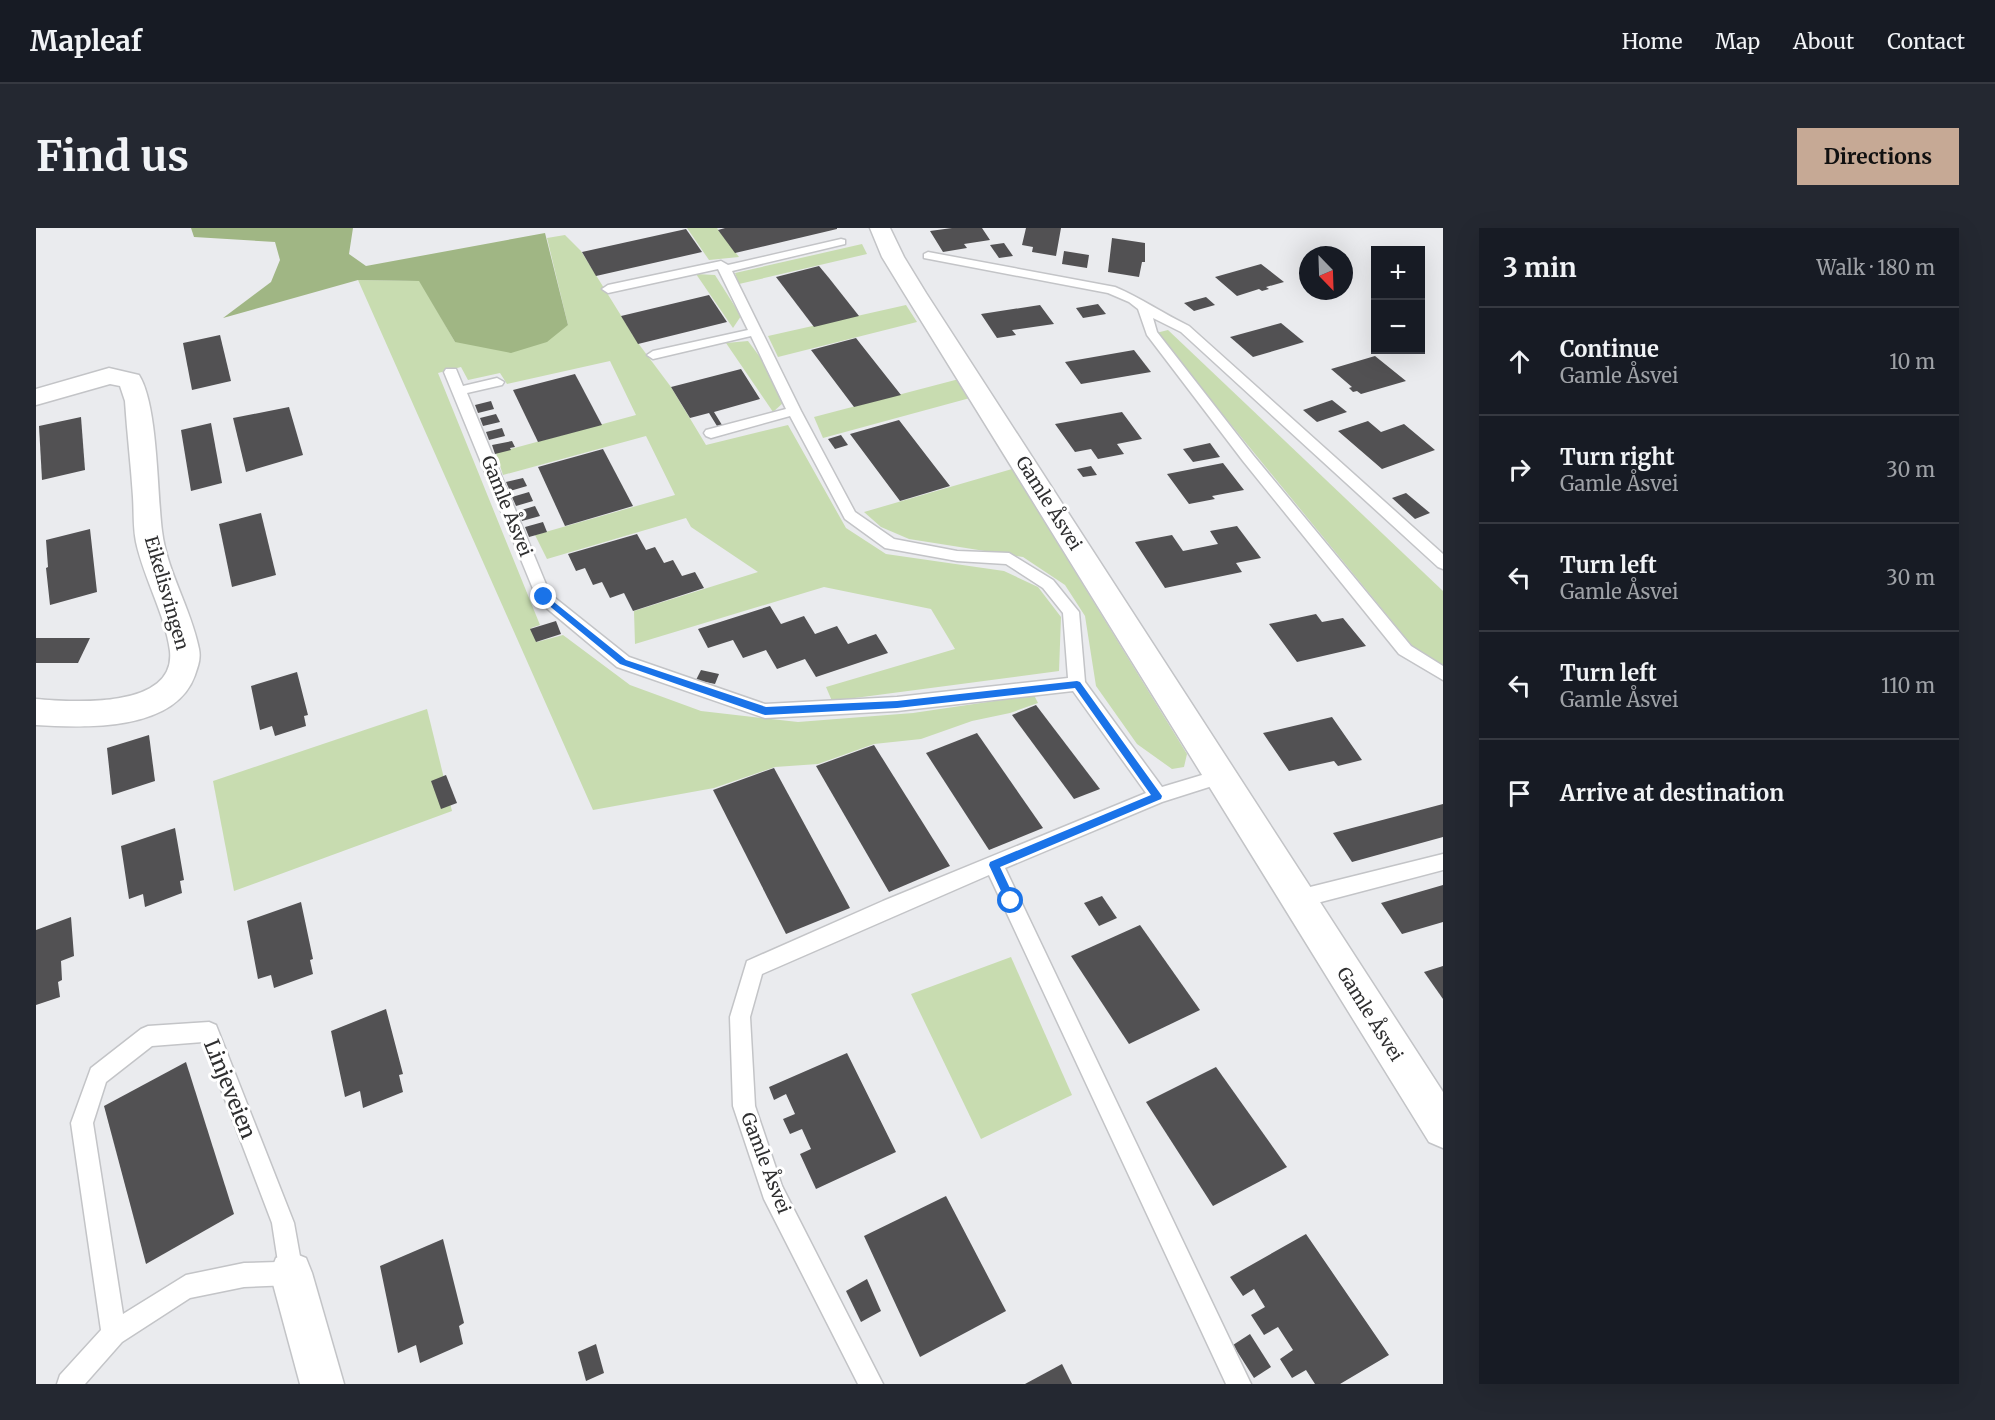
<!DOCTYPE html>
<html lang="en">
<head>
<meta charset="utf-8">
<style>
  body { margin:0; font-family:Merriweather,serif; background:#242831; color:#f1f3f6 }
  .controls { position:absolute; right:18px; top:18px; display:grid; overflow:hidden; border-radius:0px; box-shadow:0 6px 24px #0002 }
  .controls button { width:54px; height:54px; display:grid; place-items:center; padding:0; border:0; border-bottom:2px solid #363941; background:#171b24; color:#f1f3f6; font:30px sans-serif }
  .compass { position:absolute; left:1263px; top:18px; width:54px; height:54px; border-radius:50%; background:#171b24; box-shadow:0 6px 24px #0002; rotate:157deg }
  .stop { position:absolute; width:18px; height:18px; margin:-14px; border:4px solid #1a73e8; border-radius:50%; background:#fff }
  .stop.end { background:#1a73e8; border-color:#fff; box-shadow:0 2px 6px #0008 }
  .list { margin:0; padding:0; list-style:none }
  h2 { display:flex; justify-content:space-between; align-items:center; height:78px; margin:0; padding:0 24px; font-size:26px }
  h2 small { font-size:20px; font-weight:400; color:#9ea1a6 }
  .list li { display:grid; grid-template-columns:39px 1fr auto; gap:18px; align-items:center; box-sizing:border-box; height:108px; padding:0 24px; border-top:2px solid #363941 }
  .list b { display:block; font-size:22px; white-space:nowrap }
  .list p { margin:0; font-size:20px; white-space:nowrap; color:#9ea1a6 }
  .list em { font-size:20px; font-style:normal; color:#9ea1a6 }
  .icon { flex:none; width:33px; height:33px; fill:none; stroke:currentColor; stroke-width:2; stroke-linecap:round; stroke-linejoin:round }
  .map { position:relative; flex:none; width:1407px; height:1156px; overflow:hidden; border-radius:0px }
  header { display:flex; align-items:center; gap:36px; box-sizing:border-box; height:84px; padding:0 30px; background:#171b24; border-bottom:2px solid #363941 }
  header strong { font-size:28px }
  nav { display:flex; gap:33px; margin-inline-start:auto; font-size:21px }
  .intro { display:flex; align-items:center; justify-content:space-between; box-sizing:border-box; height:144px; padding:0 36px }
  h1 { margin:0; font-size:42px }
  .button { padding:15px 27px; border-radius:0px; background:#c6a995; color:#111; font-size:21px; font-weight:700 }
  main { display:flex; gap:36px; padding:0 36px }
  aside { flex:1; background:#171b24; border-radius:0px; box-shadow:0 6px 24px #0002 }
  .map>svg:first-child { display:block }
  .green { fill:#c8dcb0 }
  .forest { fill:#a0b684 }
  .building { fill:#525153 }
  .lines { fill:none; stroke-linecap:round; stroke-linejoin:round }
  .service-casing { stroke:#c3c4c7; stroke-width:3 }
  .minor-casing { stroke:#c3c4c7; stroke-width:3 }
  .service { fill:#fff; fill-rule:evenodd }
  .minor { fill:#fff; fill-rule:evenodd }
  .route { fill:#1a73e8 }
  .labels { text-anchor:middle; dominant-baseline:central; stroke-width:6; stroke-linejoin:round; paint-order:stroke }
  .street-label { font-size:18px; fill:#2f2f30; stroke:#fff }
  .near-street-label { font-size:21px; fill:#2f2f30; stroke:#fff }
</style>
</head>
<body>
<header>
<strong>Mapleaf</strong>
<nav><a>Home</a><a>Map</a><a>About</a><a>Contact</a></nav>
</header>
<div class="intro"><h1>Find us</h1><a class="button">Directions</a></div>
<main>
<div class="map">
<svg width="1407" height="1156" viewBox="0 0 1407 1156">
  <rect width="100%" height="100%" fill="#eaebee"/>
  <g class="green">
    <polygon points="651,0 681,0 703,29 673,32"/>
    <polygon points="529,7 545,23 602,115 635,159 670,217 752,197 810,300 850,326 968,343 1002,359 1025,389 1023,443 796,473 790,459 919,421 895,381 788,359 599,416 598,383 722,344 655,299 650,290 511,331 499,307 639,267 610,208 467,247 460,225 600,187 574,133 471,156 464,145 432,152 425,139 402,145 504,397 495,400 501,414 527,407 594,457 665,483 762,494 877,485 998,467 1002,475 974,485 936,493 885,511 838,516 782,536 739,539 678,560 557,582 322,52 384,53 419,114 532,97 511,10"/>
    <polygon points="826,16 831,26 703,56 699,45"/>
    <polygon points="660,46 679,47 705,88 697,100"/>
    <polygon points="870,77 881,94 742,129 732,108"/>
    <polygon points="1132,102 1407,363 1407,438 1387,431 1120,105"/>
    <polygon points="712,113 727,133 747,175 737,184 690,115"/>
    <polygon points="923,151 934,170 787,210 778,189"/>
    <polygon points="976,241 1151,526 1148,539 1136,541 1101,516 1060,458 1049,388 1029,357 987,329 873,311 845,299 828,284"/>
    <polygon points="391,481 416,583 198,663 177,553"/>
    <polygon points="975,729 1036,867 945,911 875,766"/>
  </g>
  <polygon class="forest" points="155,0 317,0 313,26 330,38 509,5 532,97 511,114 475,125 419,114 383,53 322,52 187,90 235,54 244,32 239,14 158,9"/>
  <g class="building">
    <polygon points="689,0 801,0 801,1 699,25 682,2"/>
    <polygon points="916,0 946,0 954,12 928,16 931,20 907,24 894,3"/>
    <polygon points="990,0 1025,0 1020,28 996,24 997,19 986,17"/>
    <polygon points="650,1 666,24 560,48 546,24"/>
    <polygon points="1076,10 1109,15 1109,34 1106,34 1103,49 1072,44"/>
    <polygon points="968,15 977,28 963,30 954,17"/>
    <polygon points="1028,23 1053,27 1051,40 1026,36"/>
    <polygon points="1225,36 1248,54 1230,59 1233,61 1226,63 1223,61 1201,68 1179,49"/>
    <polygon points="783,38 793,50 823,88 778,99 740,49"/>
    <polygon points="673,67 691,94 602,116 585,88"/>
    <polygon points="1170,69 1179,77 1158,83 1148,75"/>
    <polygon points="1062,76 1070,86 1047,90 1040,80"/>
    <polygon points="1004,77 1018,96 976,102 980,107 961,110 945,86"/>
    <polygon points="1245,95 1268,114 1217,129 1194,109"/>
    <polygon points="184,107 195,153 156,162 147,115"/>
    <polygon points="820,110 831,124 865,167 818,179 775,122"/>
    <polygon points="1098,122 1115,144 1045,156 1029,134"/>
    <polygon points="1339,128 1370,153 1325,166 1321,163 1317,164 1313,160 1316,159 1295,141"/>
    <polygon points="705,141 724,171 678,184 686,197 681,198 673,185 654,190 635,159"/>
    <polygon points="539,146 566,197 502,214 477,162"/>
    <polygon points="1296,172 1311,184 1281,194 1267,182"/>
    <polygon points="455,173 458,181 442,185 439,177"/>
    <polygon points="253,179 267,227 210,244 197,190"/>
    <polygon points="1086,184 1106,211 1081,216 1088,226 1062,231 1055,221 1039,224 1019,196"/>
    <polygon points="460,186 464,194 447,198 444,190"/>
    <polygon points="45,189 49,242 6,252 3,198"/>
    <polygon points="863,192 900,240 914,258 864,273 814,206"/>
    <polygon points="1332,193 1345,204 1368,196 1399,222 1346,241 1302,203"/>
    <polygon points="175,195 186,255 155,263 145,202"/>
    <polygon points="466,200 469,208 453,212 450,204"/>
    <polygon points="805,207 812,217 799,221 792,211"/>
    <polygon points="476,213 479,219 474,220 475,222 459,226 456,217"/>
    <polygon points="1174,215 1184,229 1157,234 1147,221"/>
    <polygon points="567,221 597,278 529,298 502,239"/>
    <polygon points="1187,235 1208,262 1176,268 1179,271 1153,276 1131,246"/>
    <polygon points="1055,238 1061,247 1047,249 1041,241"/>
    <polygon points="487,250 491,258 474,263 470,254"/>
    <polygon points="493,264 497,273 480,278 476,269"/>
    <polygon points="1370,265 1394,285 1379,291 1356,270"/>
    <polygon points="499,278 504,288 486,293 482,283"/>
    <polygon points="225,285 240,347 196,359 183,296"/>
    <polygon points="507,294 511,304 493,309 489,299"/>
    <polygon points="1201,298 1225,330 1200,335 1206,344 1129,360 1099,314 1136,307 1147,323 1182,316 1174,303"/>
    <polygon points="54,301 61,364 14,377 10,340 12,339 10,312"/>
    <polygon points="601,306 610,322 619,319 628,335 637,332 646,348 659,344 668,360 597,383 588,365 574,370 566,354 557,357 549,340 540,343 532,326"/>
    <polygon points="734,378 745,396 768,388 779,406 801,398 812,416 840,406 852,425 780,449 769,431 741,441 730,422 707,430 697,412 672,420 662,401"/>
    <polygon points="1280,386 1286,394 1307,390 1330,418 1261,434 1233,396"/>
    <polygon points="520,393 525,406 500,414 494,401"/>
    <polygon points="0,410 54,410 42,435 0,435"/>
    <polygon points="665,442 683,446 679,456 660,452"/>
    <polygon points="261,444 272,487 268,488 270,498 239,508 236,498 224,502 215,458"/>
    <polygon points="1000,477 1064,561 1038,571 976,487"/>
    <polygon points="1296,489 1326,532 1302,538 1298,533 1253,543 1227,505"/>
    <polygon points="941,505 1007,600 953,622 890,525"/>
    <polygon points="113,507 119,553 76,567 71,520"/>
    <polygon points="838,517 914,638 853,664 780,538"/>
    <polygon points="738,540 814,680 750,706 677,562"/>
    <polygon points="410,547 421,575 405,581 395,553"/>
    <polygon points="1407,576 1407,609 1316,634 1297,605"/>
    <polygon points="139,600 148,652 144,653 146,665 109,679 107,666 93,671 85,618"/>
    <polygon points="1407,657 1407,694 1366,706 1345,675"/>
    <polygon points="1066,668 1081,690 1063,698 1048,675"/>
    <polygon points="265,674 277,731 274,732 277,746 238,760 235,747 222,751 211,693"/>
    <polygon points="35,689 38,728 25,733 26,752 22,754 24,769 0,777 0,702"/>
    <polygon points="1104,697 1164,782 1093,816 1035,728"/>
    <polygon points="1407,738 1407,771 1388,744"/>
    <polygon points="350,781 367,846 363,847 367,864 327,880 324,863 309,869 295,803"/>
    <polygon points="811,825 860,924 780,961 764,926 775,921 766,901 754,906 747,891 759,886 750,866 738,872 733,859"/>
    <polygon points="150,834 198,986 110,1036 68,878"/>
    <polygon points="1180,839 1251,939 1177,978 1110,874"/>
    <polygon points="910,968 970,1083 884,1129 828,1008"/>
    <polygon points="1270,1006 1353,1127 1304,1156 1279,1156 1270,1142 1256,1150 1244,1131 1257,1122 1242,1099 1228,1107 1215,1087 1229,1079 1218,1061 1207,1068 1194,1049"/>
    <polygon points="407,1011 428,1095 423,1098 427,1116 384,1135 380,1117 362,1125 344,1038"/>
    <polygon points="831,1051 845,1083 825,1094 810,1063"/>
    <polygon points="1214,1106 1235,1139 1218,1150 1197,1117"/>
    <polygon points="560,1116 568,1145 550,1153 542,1124"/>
    <polygon points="1026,1136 1036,1156 989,1156"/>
  </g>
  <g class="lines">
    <g class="service-casing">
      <g id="service">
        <polygon points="805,11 809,12 809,16 696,43 765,183 819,284 858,311 921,323 973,325 1017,352 1043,384 1049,454 1126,559 1186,541 1192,543 1195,548 1192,553 1126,574 969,640 1215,1156 1190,1156 953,647 726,746 714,789 719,878 746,958 847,1156 822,1156 728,971 697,878 694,789 711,733 847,673 1110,565 1037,463 861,483 729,490 581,439 502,373 408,144 410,141 420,141 427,158 461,150 468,154 466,157 431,165 514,366 593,429 729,476 861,469 1032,450 1027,385 1007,360 970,336 921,333 849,320 809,291 754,188 675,210 670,208 668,205 670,202 750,181 715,108 617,131 611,127 617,123 712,102 682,41 572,65 566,61 572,57 685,33 692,37"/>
        <path d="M892 24 1079 59C1105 70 1128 86 1153 98L1407 326V341L1402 339 1145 104 1117 90 1121 104 1217 227 1375 418 1407 438V452L1363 426 1207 233 1111 107 1102 81 1093 74 1072 65 888 30V26Z"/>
        <polygon points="1407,626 1407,642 1262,680 1255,677 1252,671 1255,665 1262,662"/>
        <path d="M173 794 180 797 258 995 267 1045 263 1053 255 1057 208 1059 154 1070 86 1114 49 1156H21L24 1147 65 1102 35 895 55 840 105 801 112 798ZM167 814 236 995 242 1034 208 1035 150 1047 87 1086 57 895 70 854 116 818Z"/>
      </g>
    </g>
    <g class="minor-casing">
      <g id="minor">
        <polygon points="834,0 854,0 868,29 890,65 1407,864 1407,920 1393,914 868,65 846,29"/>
        <path d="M73 140 103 147C122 177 121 265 126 303 131 344 155 380 163 421 165 431 162 438 159 447 139 504 48 500 0 497V471C35 474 140 482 134 423 129 386 108 351 100 314 97 299 98 284 97 269 95 237 91 205 89 173L84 158 74 156 0 177V161Z"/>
        <polygon points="255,1024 270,1030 276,1045 308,1156 264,1156 234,1045 240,1030"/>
      </g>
    </g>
    <use href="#service" class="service"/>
    <use href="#minor" class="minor"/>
  </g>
  <polygon class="route" points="508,366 590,432 730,479 861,473 1041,453 1044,454 1126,568 1125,571 964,639 980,673 975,678 971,676 953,637 954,634 1115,567 1039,460 861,480 729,487 584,436 505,371 504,369"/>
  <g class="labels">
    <g class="street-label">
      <text transform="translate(1013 275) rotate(58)">Gamle Åsvei</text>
      <text transform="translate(471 278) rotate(68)">Gamle Åsvei</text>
      <text transform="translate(131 365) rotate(74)">Eikelisvingen</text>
      <text transform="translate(1334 786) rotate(58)">Gamle Åsvei</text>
      <text transform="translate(730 935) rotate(69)">Gamle Åsvei</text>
    </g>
    <g class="near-street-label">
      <text transform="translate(194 861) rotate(68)">Linjeveien</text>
    </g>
  </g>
</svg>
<div class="controls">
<button>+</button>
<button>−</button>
</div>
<svg class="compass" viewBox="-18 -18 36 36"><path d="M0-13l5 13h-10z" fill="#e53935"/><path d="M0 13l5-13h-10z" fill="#9ea1a6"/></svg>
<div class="stop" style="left:975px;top:673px"></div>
<div class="stop end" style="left:508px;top:369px"></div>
</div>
<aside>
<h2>3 min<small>Walk · 180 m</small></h2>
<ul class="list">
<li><svg class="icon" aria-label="ahead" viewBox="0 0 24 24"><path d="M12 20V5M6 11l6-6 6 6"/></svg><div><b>Continue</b><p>Gamle Åsvei</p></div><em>10 m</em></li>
<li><svg class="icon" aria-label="right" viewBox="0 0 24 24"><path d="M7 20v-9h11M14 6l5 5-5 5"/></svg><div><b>Turn right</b><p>Gamle Åsvei</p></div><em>30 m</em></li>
<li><svg class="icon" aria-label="left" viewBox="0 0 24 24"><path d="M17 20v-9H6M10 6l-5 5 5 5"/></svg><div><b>Turn left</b><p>Gamle Åsvei</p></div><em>30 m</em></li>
<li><svg class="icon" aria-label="left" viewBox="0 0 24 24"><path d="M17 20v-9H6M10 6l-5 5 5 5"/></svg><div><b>Turn left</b><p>Gamle Åsvei</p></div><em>110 m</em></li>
<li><svg class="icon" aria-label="arrive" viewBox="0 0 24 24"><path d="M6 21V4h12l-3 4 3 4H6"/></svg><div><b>Arrive at destination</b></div></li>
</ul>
</aside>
</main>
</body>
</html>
